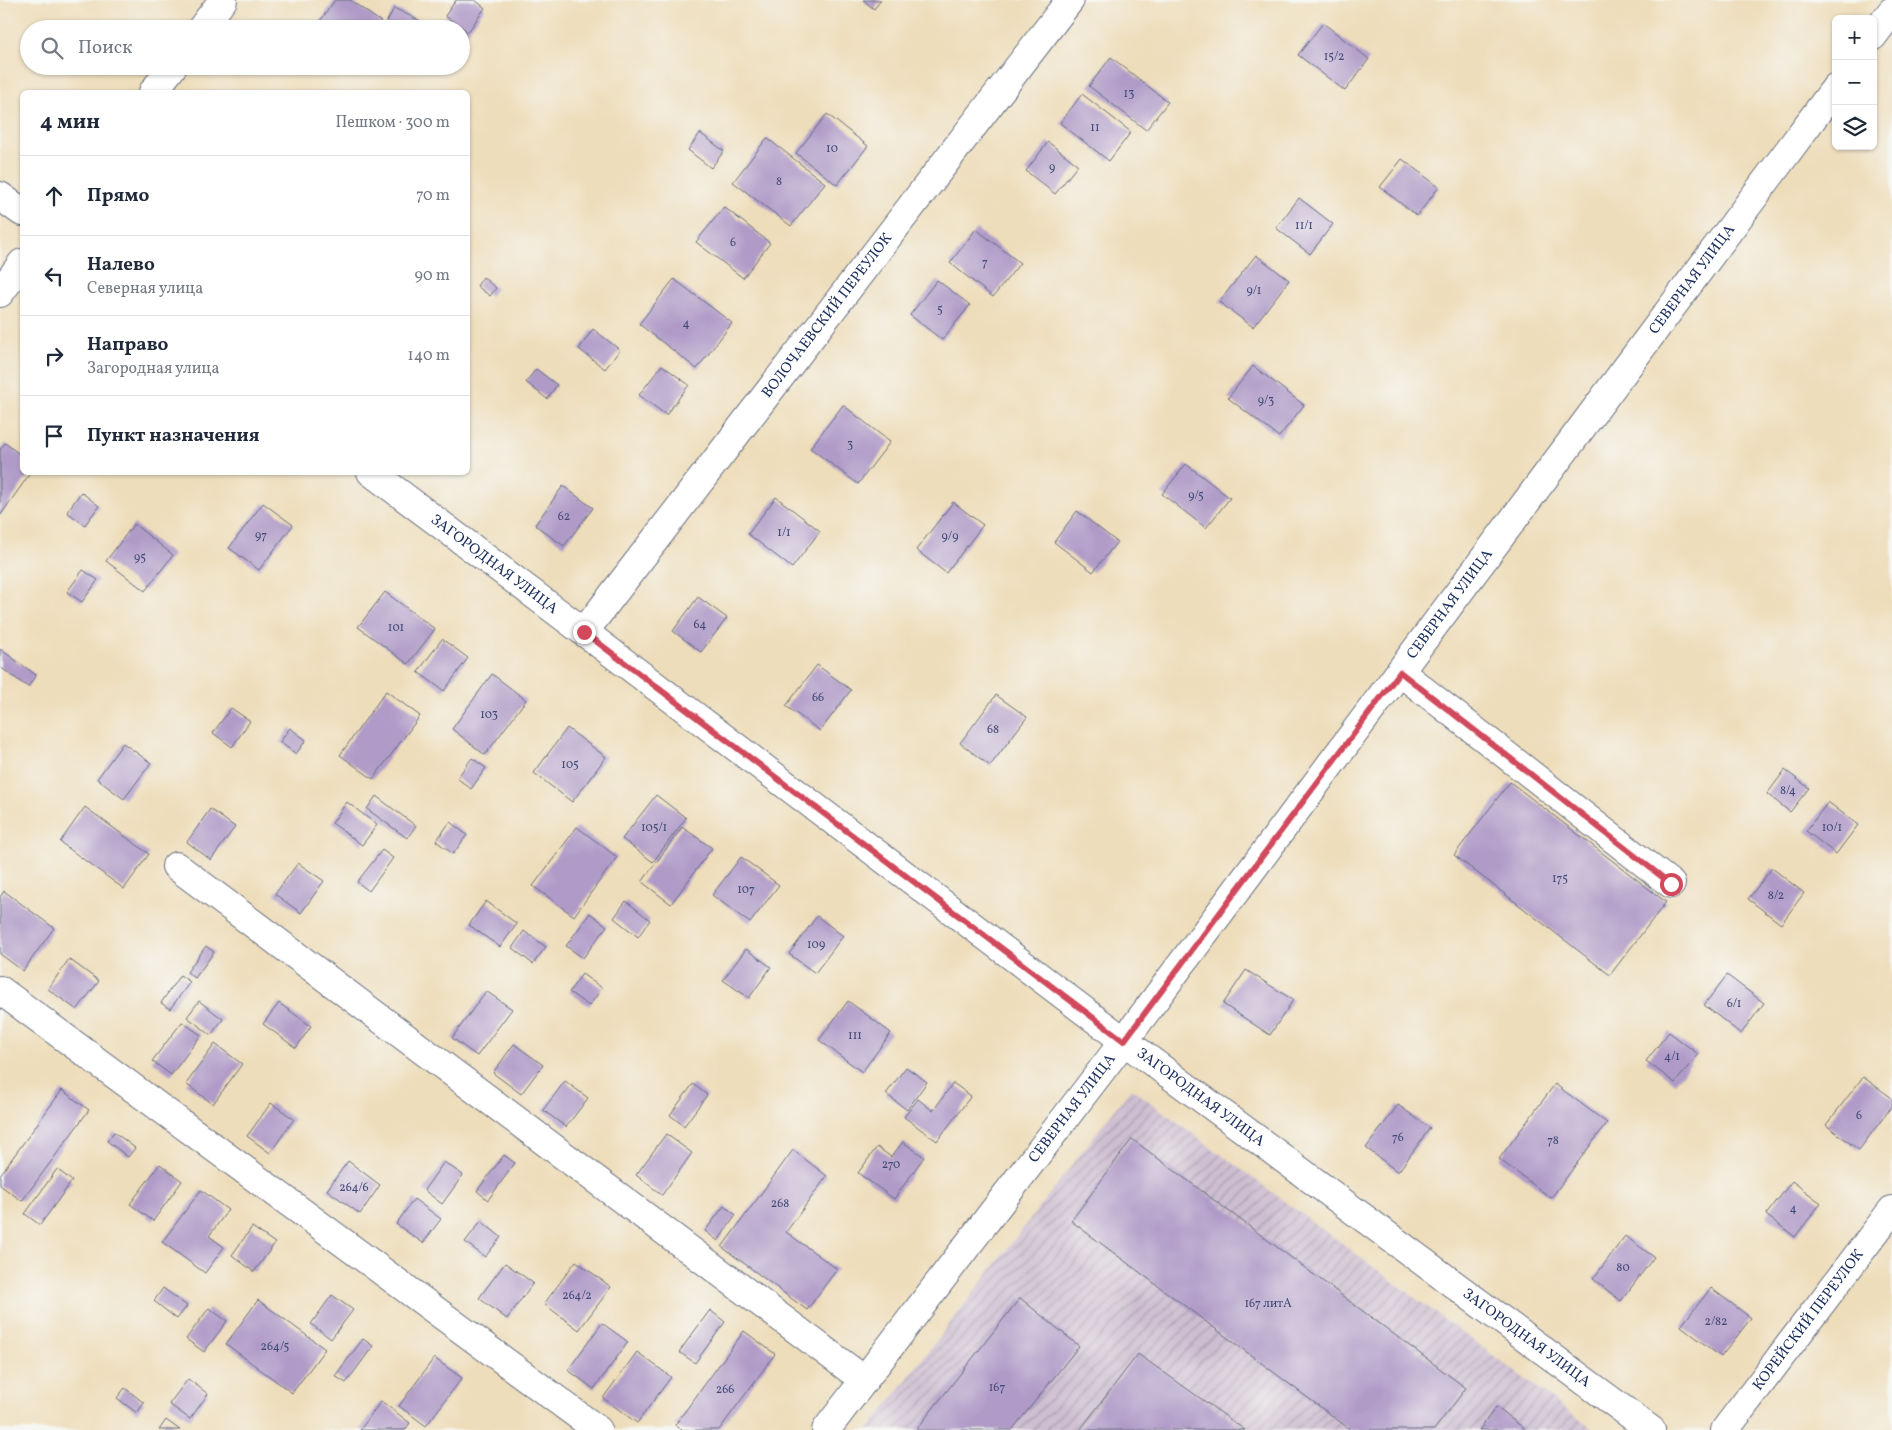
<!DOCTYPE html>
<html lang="ru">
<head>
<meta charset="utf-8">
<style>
  body { margin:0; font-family:Vollkorn,serif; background:#f6f6f7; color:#1f2937 }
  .controls { position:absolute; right:15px; top:15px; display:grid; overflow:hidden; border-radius:8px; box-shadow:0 1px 4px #0004 }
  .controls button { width:45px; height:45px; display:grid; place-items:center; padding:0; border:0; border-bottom:1px solid #e0e1e3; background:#fff; color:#1f2937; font:25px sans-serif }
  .stop { position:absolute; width:15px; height:15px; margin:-11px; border:4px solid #d1495b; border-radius:50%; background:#fff }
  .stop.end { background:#d1495b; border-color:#fff; box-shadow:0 1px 5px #0008 }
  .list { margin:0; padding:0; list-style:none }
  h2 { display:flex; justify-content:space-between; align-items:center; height:65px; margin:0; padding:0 20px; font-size:21px }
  h2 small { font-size:16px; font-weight:400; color:#747a83 }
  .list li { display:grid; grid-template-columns:32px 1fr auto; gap:15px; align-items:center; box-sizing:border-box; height:80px; padding:0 20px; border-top:1px solid #e0e1e3 }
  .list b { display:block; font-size:19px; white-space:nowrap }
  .list p { margin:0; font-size:16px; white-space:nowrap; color:#747a83 }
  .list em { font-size:16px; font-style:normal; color:#747a83 }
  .icon { flex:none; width:28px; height:28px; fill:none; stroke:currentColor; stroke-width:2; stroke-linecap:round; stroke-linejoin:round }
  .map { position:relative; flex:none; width:1892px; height:1430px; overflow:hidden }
  .search { position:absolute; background:#fff; box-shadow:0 1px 4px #0004; left:20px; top:20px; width:450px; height:55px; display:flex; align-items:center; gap:12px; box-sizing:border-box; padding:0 18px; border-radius:28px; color:#747a83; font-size:19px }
  .panel { position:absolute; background:#fff; box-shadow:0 1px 4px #0004; left:20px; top:90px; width:450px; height:385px; border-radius:8px }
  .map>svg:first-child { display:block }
  .industrial { fill:url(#industrial-furrows) }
  .building { fill:#b09bc8 }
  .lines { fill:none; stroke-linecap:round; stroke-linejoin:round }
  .minor-casing { stroke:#656c7e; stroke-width:30 }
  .major-casing { stroke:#656c7e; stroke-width:30 }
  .minor { stroke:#fff; stroke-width:28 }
  .major { stroke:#fff; stroke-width:28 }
  .route { stroke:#d1495b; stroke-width:6 }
  .labels { text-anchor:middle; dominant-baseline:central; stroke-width:5; stroke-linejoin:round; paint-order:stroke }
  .number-label { font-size:12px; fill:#404a78 }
  .street-label { font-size:15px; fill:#1b2f5e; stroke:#f6f6f2 }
</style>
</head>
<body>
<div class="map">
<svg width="1892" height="1430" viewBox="0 0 1892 1430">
  <defs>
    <pattern id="industrial-furrows" width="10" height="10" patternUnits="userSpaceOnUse" patternTransform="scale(1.25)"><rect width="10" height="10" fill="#cebed1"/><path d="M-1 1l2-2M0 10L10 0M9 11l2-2" fill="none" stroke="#a69bad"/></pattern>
  </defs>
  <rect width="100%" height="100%" fill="#f6f6f2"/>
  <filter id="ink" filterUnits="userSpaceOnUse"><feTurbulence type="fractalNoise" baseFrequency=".02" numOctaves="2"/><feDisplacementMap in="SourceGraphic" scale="10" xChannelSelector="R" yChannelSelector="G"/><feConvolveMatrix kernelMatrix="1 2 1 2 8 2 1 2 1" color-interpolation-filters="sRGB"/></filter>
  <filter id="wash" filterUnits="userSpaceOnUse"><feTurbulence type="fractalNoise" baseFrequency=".0096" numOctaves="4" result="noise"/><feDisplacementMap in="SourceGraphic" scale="20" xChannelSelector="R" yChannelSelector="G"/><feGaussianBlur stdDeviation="1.12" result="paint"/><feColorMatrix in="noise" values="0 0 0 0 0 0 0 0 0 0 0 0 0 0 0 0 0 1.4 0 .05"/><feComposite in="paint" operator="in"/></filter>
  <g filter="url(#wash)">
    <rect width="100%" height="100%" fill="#eeddba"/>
    <polygon class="industrial" points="1131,1088 1594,1430 868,1430"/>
    <g id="blocks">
      <g class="building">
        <polygon points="335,0 350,0 381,22 376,29 325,29 318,24"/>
        <polygon points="456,0 475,0 485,8 468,32 445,16"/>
        <polygon points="863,0 881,0 874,9"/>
        <polygon points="394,8 436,29 383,29"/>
        <polygon points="1323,23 1369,59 1345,91 1298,55"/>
        <polygon points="1111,57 1168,102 1146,130 1089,86"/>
        <polygon points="1082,94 1131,132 1109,161 1060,123"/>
        <polygon points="827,114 868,146 837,185 796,153"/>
        <polygon points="700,133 724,151 711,168 688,150"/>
        <polygon points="767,138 825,183 791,226 733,182"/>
        <polygon points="1048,142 1078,165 1055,194 1026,171"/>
        <polygon points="1402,159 1439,187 1417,216 1380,187"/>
        <polygon points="1299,198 1333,224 1310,254 1276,228"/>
        <polygon points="724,207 770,243 743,278 696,242"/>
        <polygon points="976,229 1020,263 993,297 950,263"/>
        <polygon points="1256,255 1289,280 1253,327 1219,302"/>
        <polygon points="483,277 496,288 490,296 477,286"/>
        <polygon points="674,279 732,323 697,369 639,324"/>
        <polygon points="937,280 970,305 942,340 910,315"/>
        <polygon points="593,329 620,350 605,369 579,349"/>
        <polygon points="662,365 689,385 666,415 639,395"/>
        <polygon points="1253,366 1304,405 1279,437 1228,398"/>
        <polygon points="536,369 557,385 547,399 526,382"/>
        <polygon points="843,405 890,442 858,484 810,448"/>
        <polygon points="5,443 22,456 22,472 31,472 0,516 0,450"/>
        <polygon points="1186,464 1230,498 1206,528 1162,494"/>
        <polygon points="563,486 593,508 564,546 535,525"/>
        <polygon points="81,492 99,506 85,525 67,512"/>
        <polygon points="776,497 820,531 792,568 748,534"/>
        <polygon points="953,502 983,525 946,573 916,550"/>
        <polygon points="263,503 293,525 259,570 229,548"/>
        <polygon points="1077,511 1117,542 1093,572 1054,542"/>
        <polygon points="134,524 173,555 145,591 106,561"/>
        <polygon points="83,570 98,580 82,602 67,592"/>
        <polygon points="385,592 435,629 408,664 358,627"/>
        <polygon points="698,597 727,618 701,652 673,631"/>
        <polygon points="442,639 468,658 444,691 418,672"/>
        <polygon points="0,649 36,675 28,687 0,667"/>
        <polygon points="817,665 851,690 820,731 786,706"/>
        <polygon points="492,674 526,700 485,755 452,729"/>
        <polygon points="386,691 420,716 373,779 340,755"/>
        <polygon points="996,695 1027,717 990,766 960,743"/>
        <polygon points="231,708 250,721 232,747 213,733"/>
        <polygon points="290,728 306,740 296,754 280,742"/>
        <polygon points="567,728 606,757 572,802 534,773"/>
        <polygon points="123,743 151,763 124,799 97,779"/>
        <polygon points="472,758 486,768 471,789 457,778"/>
        <polygon points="1785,770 1809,788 1790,812 1767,794"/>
        <polygon points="1510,782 1666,902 1610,975 1454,855"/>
        <polygon points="656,795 686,818 653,862 622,839"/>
        <polygon points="376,796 416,826 407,838 367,809"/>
        <polygon points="347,802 377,825 362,845 332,823"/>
        <polygon points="1828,802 1858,825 1836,854 1806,831"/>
        <polygon points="85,807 149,854 124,889 60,842"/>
        <polygon points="210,809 235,827 211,860 187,842"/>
        <polygon points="450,822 467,835 453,854 436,841"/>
        <polygon points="577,827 617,857 574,916 533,886"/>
        <polygon points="682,827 712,848 671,904 642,882"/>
        <polygon points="382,850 393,858 369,891 357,882"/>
        <polygon points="741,857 779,885 750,923 712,895"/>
        <polygon points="298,863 324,881 301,913 275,894"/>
        <polygon points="1772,868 1804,893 1781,924 1748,899"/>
        <polygon points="4,891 54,928 23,971 0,954 0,897"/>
        <polygon points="486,901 517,924 500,947 469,925"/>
        <polygon points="626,901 650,920 638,937 614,918"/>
        <polygon points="590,913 607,926 583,958 566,946"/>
        <polygon points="817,916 843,936 815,973 789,954"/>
        <polygon points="524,931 546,947 533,964 512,948"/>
        <polygon points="206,946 214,952 195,978 187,972"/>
        <polygon points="746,949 771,967 749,998 723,980"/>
        <polygon points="69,959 99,981 77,1010 48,989"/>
        <polygon points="1246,970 1293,1000 1270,1035 1223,1004"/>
        <polygon points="582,974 602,988 589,1006 569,992"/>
        <polygon points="180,975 190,982 170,1009 161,1003"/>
        <polygon points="1727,975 1764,1003 1741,1034 1704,1005"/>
        <polygon points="486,991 512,1009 477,1056 452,1038"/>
        <polygon points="199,1001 223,1019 211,1035 187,1017"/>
        <polygon points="848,1001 891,1033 862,1072 819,1040"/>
        <polygon points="279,1003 311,1026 296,1048 263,1024"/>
        <polygon points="182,1022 201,1035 171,1075 152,1061"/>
        <polygon points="1669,1032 1698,1054 1675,1083 1646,1061"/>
        <polygon points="215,1044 242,1064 213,1104 186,1084"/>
        <polygon points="514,1044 543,1065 521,1094 493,1073"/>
        <polygon points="906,1067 927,1082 907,1110 886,1094"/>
        <polygon points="1863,1077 1892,1098 1892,1106 1859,1150 1826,1125"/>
        <polygon points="565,1081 588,1098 566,1127 543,1110"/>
        <polygon points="953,1083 971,1096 937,1141 904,1117 918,1099 933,1111"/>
        <polygon points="693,1084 707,1095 684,1126 670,1115"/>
        <polygon points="1555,1084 1607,1123 1551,1198 1499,1159"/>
        <polygon points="62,1090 89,1110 22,1201 0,1185 0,1175"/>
        <polygon points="271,1103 294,1119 270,1153 247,1136"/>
        <polygon points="1398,1105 1430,1128 1398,1172 1366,1148"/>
        <polygon points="114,1132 135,1148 128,1157 107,1141"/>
        <polygon points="666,1134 692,1153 662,1195 636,1175"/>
        <polygon points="1132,1139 1466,1388 1434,1430 1351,1430 1071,1221"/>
        <polygon points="903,1142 924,1157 894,1199 858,1173 877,1147 891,1157"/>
        <polygon points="793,1150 827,1176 786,1232 837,1269 807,1310 722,1247"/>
        <polygon points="504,1155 515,1163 488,1200 477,1191"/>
        <polygon points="348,1161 380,1185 360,1214 327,1190"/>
        <polygon points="444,1162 463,1175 442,1204 424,1190"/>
        <polygon points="160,1164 182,1181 153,1221 130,1204"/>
        <polygon points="57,1169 72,1181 40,1225 25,1214"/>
        <polygon points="1792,1181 1821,1203 1795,1237 1766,1215"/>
        <polygon points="201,1190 228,1210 209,1236 224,1247 205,1273 162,1242"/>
        <polygon points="414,1199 441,1219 423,1243 396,1224"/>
        <polygon points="724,1206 736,1215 718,1241 705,1231"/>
        <polygon points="481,1221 501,1237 485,1257 465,1242"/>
        <polygon points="252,1227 275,1243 254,1272 232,1255"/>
        <polygon points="1625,1236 1654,1257 1621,1301 1593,1279"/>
        <polygon points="576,1261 611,1287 579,1330 544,1304"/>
        <polygon points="505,1263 533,1283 507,1319 479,1298"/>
        <polygon points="163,1288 187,1306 177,1319 154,1301"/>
        <polygon points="1711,1288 1751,1318 1721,1357 1681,1326"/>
        <polygon points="332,1295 353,1310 331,1339 311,1324"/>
        <polygon points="1020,1298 1079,1346 1012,1430 916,1430"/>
        <polygon points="258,1300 325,1349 292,1393 226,1344"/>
        <polygon points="209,1308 227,1321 204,1352 186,1339"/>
        <polygon points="710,1310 725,1322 695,1363 679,1352"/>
        <polygon points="602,1323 628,1342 594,1389 568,1370"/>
        <polygon points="744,1331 775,1354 719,1430 682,1430 675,1425"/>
        <polygon points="363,1339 373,1346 346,1383 335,1376"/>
        <polygon points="637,1352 671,1377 637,1423 603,1398"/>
        <polygon points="1138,1354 1245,1430 1080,1430"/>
        <polygon points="434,1358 462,1378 426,1426 399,1406"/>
        <polygon points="188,1379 208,1394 190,1419 169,1404"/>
        <polygon points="125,1388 144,1403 137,1413 117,1398"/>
        <polygon points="381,1401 410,1423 405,1430 360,1430"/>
        <polygon points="1496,1407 1526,1430 1479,1430"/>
        <polygon points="166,1420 180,1430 159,1430"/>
      </g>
    </g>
  </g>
  <g filter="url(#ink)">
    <use href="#blocks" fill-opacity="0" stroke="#656c7e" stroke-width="1"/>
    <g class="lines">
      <g class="minor-casing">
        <g id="minor">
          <polyline points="201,29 223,0"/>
          <polyline points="1873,36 1892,11"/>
          <polyline points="153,92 173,66"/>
          <path id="s1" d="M584 632 1070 0"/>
          <polyline points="1400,672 1671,884"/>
          <polyline points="176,866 864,1380"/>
          <polyline points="0,990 598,1430"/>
          <path id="s2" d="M826 1430 1124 1041 1836 87"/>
          <path id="s3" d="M1725 1430 1892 1210"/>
        </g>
      </g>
      <g class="major-casing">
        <g id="major">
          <polyline points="0,196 22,212"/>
          <polyline points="0,293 22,263"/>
          <path id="s4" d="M371 472 584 632 1124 1041 1651 1430"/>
        </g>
      </g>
      <use href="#minor" class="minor"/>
      <use href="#major" class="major"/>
    </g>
  </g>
  <g class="lines" filter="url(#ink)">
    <polyline class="route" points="584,632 1124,1041 1400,672 1671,884"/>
  </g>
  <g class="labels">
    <g class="number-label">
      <text x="1334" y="57">15/2</text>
      <text x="1129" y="94">13</text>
      <text x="1095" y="128">11</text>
      <text x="832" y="149">10</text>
      <text x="1052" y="168">9</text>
      <text x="779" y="182">8</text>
      <text x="1304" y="226">11/1</text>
      <text x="733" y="243">6</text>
      <text x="985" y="263">7</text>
      <text x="1254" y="291">9/1</text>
      <text x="940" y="310">5</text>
      <text x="686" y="324">4</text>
      <text x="1266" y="401">9/3</text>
      <text x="850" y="445">3</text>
      <text x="1196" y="496">9/5</text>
      <text x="564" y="517">62</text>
      <text x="784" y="533">1/1</text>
      <text x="261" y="536">97</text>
      <text x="950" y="537">9/9</text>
      <text x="140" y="558">95</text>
      <text x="700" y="625">64</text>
      <text x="396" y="628">101</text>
      <text x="818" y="698">66</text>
      <text x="489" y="715">103</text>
      <text x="993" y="730">68</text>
      <text x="570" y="765">105</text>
      <text x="1788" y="791">8/4</text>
      <text x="654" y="828">105/1</text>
      <text x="1832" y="828">10/1</text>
      <text x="1560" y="879">175</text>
      <text x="746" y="890">107</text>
      <text x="1776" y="896">8/2</text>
      <text x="816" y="945">109</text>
      <text x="1734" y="1004">6/1</text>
      <text x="855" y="1036">111</text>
      <text x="1672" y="1057">4/1</text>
      <text x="1859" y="1116">6</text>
      <text x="1398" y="1138">76</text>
      <text x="1553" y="1141">78</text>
      <text x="891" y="1165">270</text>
      <text x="354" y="1188">264/6</text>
      <text x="780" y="1204">268</text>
      <text x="1793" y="1209">4</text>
      <text x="1623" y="1268">80</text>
      <text x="577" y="1296">264/2</text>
      <text x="1268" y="1304">167 литА</text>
      <text x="1716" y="1322">2/82</text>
      <text x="275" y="1347">264/5</text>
      <text x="997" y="1388">167</text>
      <text x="725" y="1390">266</text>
    </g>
    <g class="street-label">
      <text stroke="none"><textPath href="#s2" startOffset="1440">СЕВЕРНАЯ УЛИЦА</textPath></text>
      <text stroke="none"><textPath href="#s1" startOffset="399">ВОЛОЧАЕВСКИЙ ПЕРЕУЛОК</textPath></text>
      <text stroke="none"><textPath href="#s4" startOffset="154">ЗАГОРОДНАЯ УЛИЦА</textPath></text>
      <text stroke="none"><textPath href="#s2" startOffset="1035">СЕВЕРНАЯ УЛИЦА</textPath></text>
      <text stroke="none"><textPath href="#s4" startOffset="1039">ЗАГОРОДНАЯ УЛИЦА</textPath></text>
      <text stroke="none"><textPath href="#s2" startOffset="405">СЕВЕРНАЯ УЛИЦА</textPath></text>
      <text stroke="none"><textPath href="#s3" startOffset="138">КОРЕЙСКИЙ ПЕРЕУЛОК</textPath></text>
      <text stroke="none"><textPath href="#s4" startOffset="1444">ЗАГОРОДНАЯ УЛИЦА</textPath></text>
    </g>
  </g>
</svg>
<div class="controls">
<button>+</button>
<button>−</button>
<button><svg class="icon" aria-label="layers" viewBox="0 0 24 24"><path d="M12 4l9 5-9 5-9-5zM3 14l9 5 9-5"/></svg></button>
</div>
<div class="stop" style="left:1671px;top:884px"></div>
<div class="stop end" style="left:584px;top:632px"></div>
<div class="search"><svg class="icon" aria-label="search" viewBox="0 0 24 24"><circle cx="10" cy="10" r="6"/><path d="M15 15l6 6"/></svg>Поиск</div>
<section class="panel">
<h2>4 мин<small>Пешком · 300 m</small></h2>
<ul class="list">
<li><svg class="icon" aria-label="ahead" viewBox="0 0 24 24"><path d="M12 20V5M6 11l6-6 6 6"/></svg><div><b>Прямо</b></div><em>70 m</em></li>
<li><svg class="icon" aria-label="left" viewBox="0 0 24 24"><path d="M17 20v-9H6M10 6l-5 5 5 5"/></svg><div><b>Налево</b><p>Северная улица</p></div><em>90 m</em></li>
<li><svg class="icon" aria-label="right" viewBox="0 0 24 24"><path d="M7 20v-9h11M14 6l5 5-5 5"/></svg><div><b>Направо</b><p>Загородная улица</p></div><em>140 m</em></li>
<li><svg class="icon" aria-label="arrive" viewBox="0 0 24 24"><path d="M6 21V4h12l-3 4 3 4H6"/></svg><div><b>Пункт назначения</b></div></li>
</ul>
</section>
</div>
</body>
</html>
